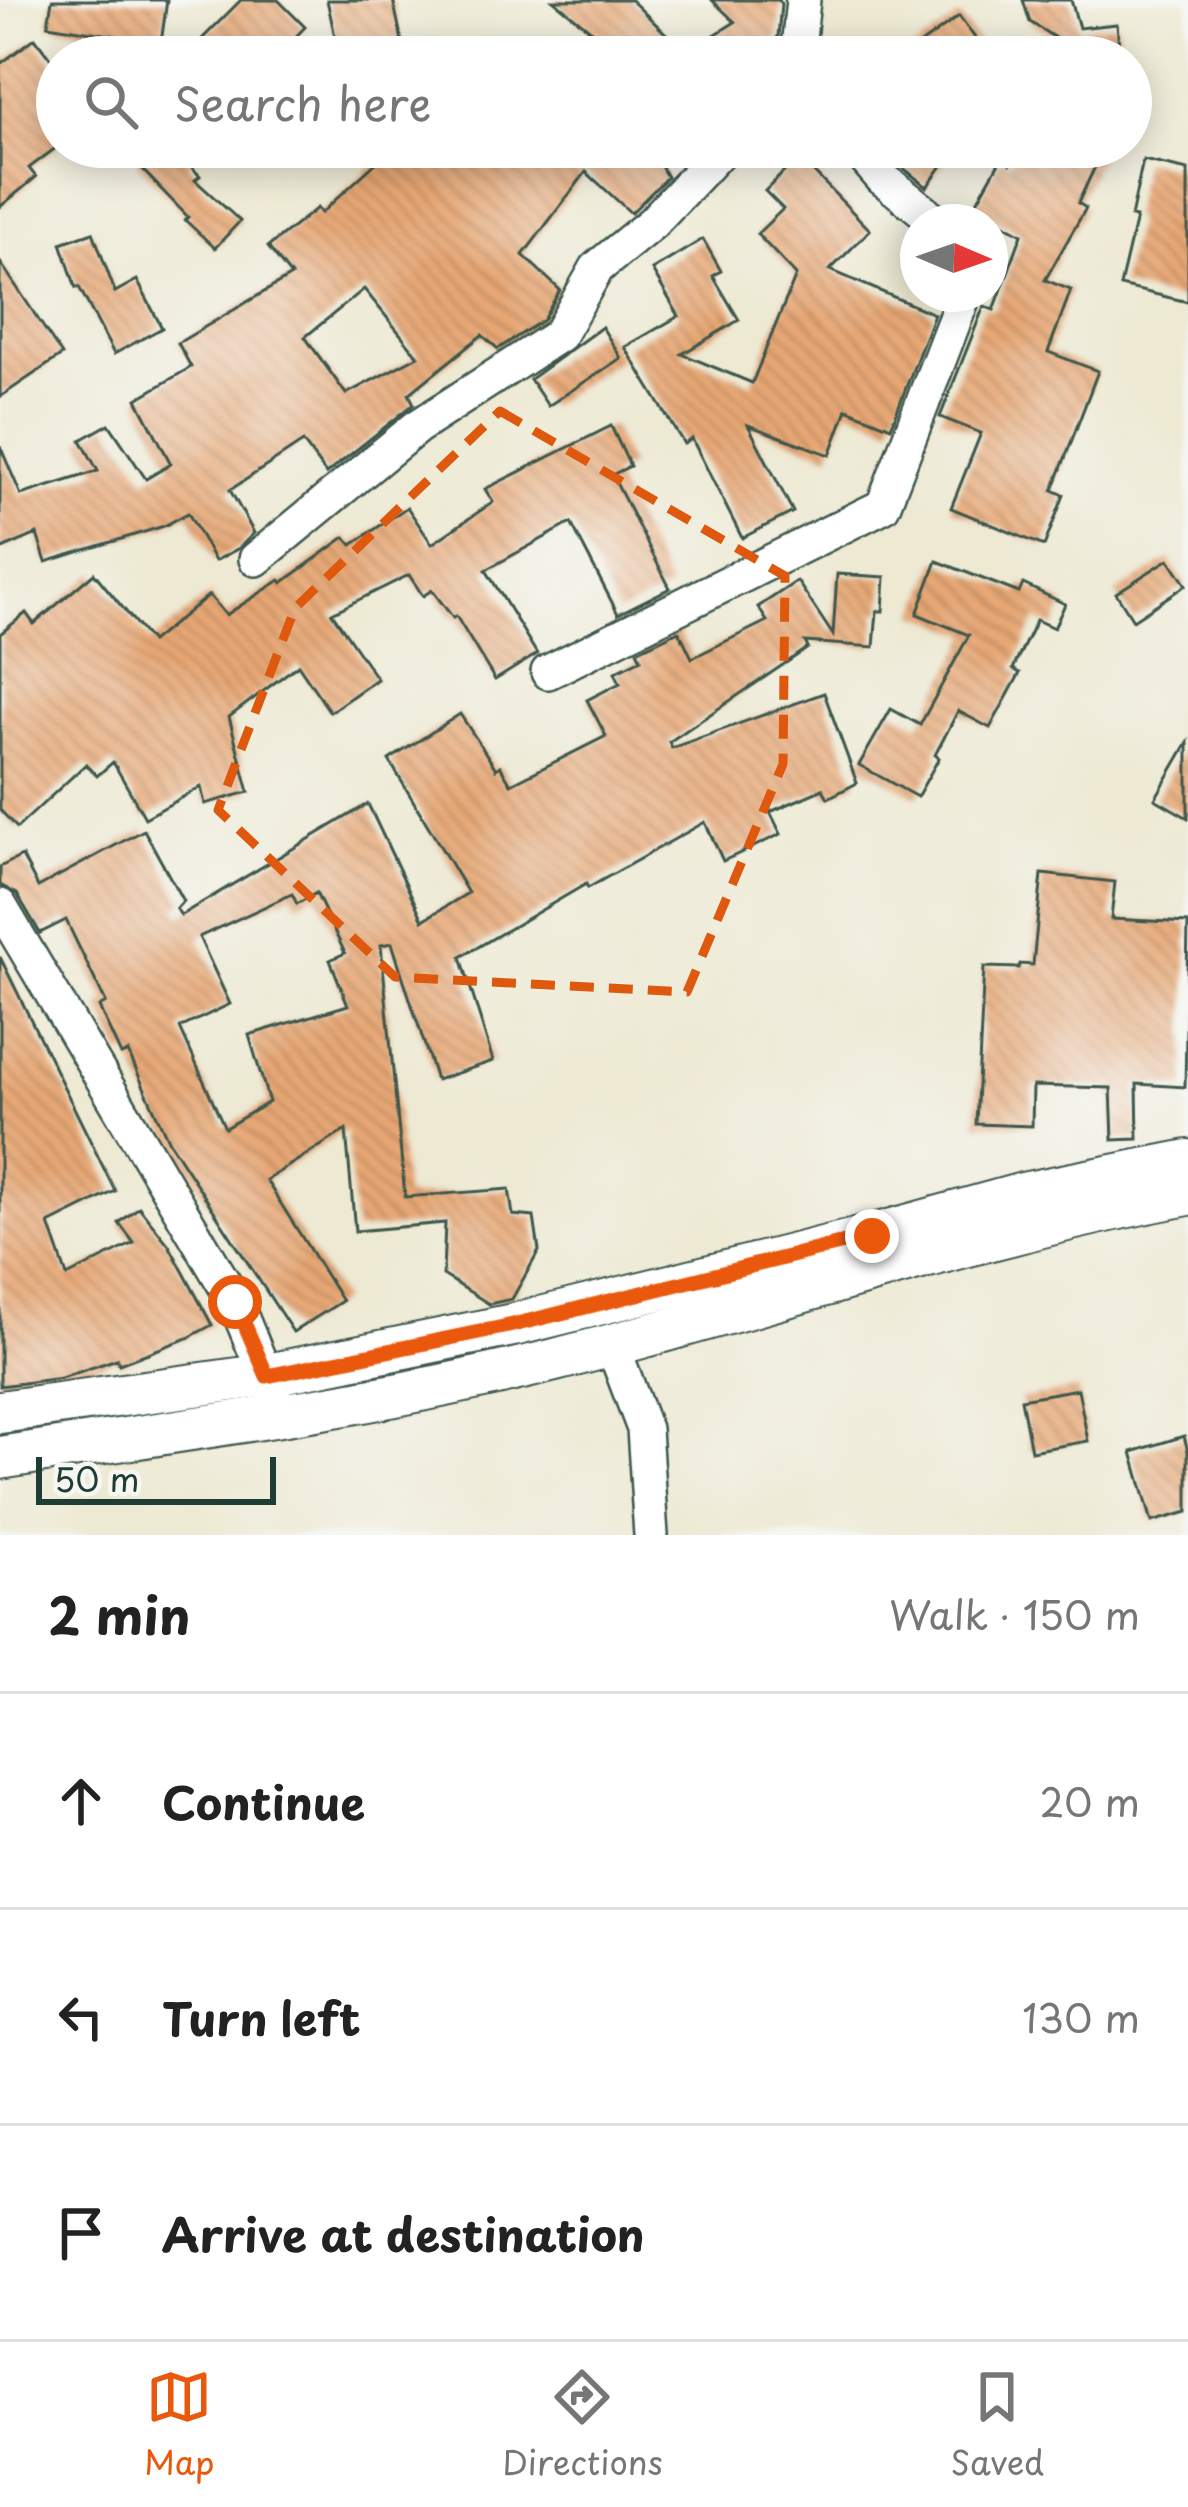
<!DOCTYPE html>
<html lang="en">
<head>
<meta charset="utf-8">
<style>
  body { margin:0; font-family:"Playpen Sans",sans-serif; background:#f6f6f6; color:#222 }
  .compass { position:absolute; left:900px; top:204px; width:108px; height:108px; border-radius:50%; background:#fff; box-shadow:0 6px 30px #0003; rotate:92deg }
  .scale { position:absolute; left:36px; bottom:30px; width:240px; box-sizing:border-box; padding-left:12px; border:6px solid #1f3d34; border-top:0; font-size:33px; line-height:42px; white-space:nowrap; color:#1f3d34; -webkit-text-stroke:9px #f6f6f2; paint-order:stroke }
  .stop { position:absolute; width:36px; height:36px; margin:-27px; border:9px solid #ea580c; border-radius:50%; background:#fff }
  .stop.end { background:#ea580c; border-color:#fff; box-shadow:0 3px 12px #0008 }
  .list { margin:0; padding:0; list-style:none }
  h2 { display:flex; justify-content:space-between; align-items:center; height:156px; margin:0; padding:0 48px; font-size:51px }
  h2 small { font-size:39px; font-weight:400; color:#767676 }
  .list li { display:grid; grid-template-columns:78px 1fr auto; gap:36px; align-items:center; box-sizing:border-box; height:216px; padding:0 48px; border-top:3px solid #e0e0e0 }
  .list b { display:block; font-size:45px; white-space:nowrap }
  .list em { font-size:39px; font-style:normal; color:#767676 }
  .icon { flex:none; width:66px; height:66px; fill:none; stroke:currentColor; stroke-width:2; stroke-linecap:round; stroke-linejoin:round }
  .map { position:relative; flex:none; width:1188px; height:1535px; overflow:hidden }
  .search { position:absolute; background:#fff; box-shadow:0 6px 30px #0003; left:36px; right:36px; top:36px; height:132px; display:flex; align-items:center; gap:30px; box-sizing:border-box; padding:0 42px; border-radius:66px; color:#767676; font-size:45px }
  .sheet { height:804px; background:#fff }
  nav { display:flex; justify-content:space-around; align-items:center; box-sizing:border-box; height:168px; border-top:3px solid #e0e0e0; background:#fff; font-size:33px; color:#767676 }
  nav a { display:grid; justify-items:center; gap:6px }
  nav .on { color:#ea580c }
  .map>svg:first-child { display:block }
  .building { fill:url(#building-back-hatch); fill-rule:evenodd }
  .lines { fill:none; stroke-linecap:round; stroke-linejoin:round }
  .minor-casing { stroke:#3e574c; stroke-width:38 }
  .major-casing { stroke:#3e574c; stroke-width:46 }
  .minor { stroke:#fff; stroke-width:33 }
  .major { stroke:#fff; stroke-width:42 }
  .route { stroke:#ea580c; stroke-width:15 }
  .marked { fill:none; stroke:#de580e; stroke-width:9; stroke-dasharray:24 15; stroke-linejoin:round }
</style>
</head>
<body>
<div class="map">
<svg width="1188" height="1535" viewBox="0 0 1188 1535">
  <defs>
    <pattern id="building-back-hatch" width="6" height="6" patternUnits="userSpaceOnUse" patternTransform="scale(3)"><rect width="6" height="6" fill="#e8a774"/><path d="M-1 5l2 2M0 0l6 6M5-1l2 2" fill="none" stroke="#bb8960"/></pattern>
  </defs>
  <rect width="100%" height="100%" fill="#f6f6f2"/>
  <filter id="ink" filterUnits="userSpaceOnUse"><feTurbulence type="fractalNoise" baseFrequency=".00833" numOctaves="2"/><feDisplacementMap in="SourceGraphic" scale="24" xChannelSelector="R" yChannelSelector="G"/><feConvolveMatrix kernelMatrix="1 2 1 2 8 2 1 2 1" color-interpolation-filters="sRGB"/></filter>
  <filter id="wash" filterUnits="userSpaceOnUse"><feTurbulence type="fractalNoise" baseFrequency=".004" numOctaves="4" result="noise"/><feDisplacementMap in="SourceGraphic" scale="48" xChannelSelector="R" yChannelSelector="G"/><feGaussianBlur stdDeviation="2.7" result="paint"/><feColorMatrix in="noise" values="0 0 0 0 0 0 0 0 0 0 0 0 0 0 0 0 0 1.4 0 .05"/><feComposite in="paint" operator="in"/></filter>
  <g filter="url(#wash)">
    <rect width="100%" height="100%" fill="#ede9d3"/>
    <g id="blocks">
      <g class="building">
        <polygon points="52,0 167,0 161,43 48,25"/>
        <polygon points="241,0 278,0 305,27 276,57 184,57"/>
        <polygon points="327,0 393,0 402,41 339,55"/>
        <polygon points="553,0 631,0 686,53 735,22 712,0 779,0 781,4 778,37 748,57 624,57"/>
        <polygon points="1023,0 1071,0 1079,28 1117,24 1120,57 1059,57 1066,45 1030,22"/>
        <polygon points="959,16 989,57 903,57"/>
        <polygon points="35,38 57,67 57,147 29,168 36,177 0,207 0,64"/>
        <polygon points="153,147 208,147 188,164 200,176 195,180 240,221 215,248 185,220 188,217 136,163"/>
        <path d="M367 147H650L667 177 631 213 586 172 523 255 560 290 543 320 498 349 482 335 409 394 414 404 326 474 303 442 230 490 254 533 239 548 215 561 188 513 164 526 46 562 37 534 0 550V446L21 495 98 471 81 440 109 424 146 479 171 464 137 399 191 367 178 343 291 276 268 247 317 208 321 213 379 160ZM364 289 418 356 346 394 305 337Z"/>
        <polygon points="908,147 955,147 927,187 897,163"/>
        <polygon points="1018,147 1086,147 1101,154 1078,203 1086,208 1045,280 1071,290 1048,352 1098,371 1053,490 1064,495 1044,546 951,508 981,433 940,417 984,306 994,310 1022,234 974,207 1001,159 1010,164"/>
        <polygon points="799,157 870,230 830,270 934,314 891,427 847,409 830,455 748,425 793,512 742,538 692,439 684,444 625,347 679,316 652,270 703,239 721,271 713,276 739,320 682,354 752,383 796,275 757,234 783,209 765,191"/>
        <polygon points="1143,160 1188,170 1188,302 1120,286 1136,218 1131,217"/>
        <polygon points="93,232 115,292 137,280 162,328 114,354 79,287 76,288 61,243"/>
        <polygon points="0,262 62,355 0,397"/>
        <polygon points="602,327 621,358 548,406 530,379"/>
        <polygon points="611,426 630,466 612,475 670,588 618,614 571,523 486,570 537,654 495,680 456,616 453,618 432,590 423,596 409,575 332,613 377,679 330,712 298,665 229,717 249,792 205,804 201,787 145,818 113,762 97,776 86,764 17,828 0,810 0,634 26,613 34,624 94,573 151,642 209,595 226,615 280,580 282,583 345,537 352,545 407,507 432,544 493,502 485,489"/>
        <polygon points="1169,559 1186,585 1133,620 1116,593"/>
        <polygon points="937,561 1019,593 1023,584 1065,604 1054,628 1036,620 1013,669 1020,673 990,728 958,711 935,755 939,758 917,797 859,765 891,709 920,725 969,635 917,614"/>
        <path d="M837 574 885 577 883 611H877L874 647 805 642 808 648 669 742 672 748 824 693 857 783 828 798 823 789 770 812 781 834 723 861 705 822 588 888 586 884 461 957 493 1061 436 1080 392 943 381 945 405 1197 509 1189 513 1215 534 1217 539 1251 512 1299 489 1304 443 1275 445 1223 355 1231 346 1130 266 1180 342 1301 293 1332 169 1142 128 1052 121 1055 99 1007 106 1003 66 920 40 933 17 894 0 885V867L22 856 38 887 144 830 183 901 176 909 181 915 368 804 423 920 468 893 389 760 460 714 496 769 500 766 511 784 606 736 587 700 620 683 615 672 641 659 637 651 679 631 692 658 767 621 758 607 797 581 833 635ZM316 893 345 953 330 960 348 1005 249 1035 269 1102 225 1128 180 1028 230 1004 199 937 292 894 297 904Z"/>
        <polygon points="1188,742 1188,818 1155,799"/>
        <polygon points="1042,874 1115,882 1111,919 1188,923 1185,1087 1137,1084 1138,1139 1113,1140 1111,1088 1033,1086 1032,1126 976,1124 984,967 1019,968 1020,964 1033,965"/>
        <polygon points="0,957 115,1191 49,1224 67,1276 134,1243 119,1223 139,1207 169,1245 212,1325 188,1338 119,1364 117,1359 61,1378 0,1386"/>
        <polygon points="1078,1389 1088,1441 1031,1451 1021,1399"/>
        <polygon points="1184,1436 1188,1451 1188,1512 1152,1522 1132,1452"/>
      </g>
    </g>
  </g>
  <g filter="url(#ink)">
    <use href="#blocks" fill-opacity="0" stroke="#3e574c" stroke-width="3"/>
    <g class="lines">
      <g class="minor-casing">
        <g id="minor">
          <polyline points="792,57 798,49 803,0"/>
          <polyline points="855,147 882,178 937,222"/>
          <polyline points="256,559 417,427 559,335 597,268 652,223 724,147"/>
          <polyline points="548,672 883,506 961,303 960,294"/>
          <polyline points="0,906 235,1302 274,1396"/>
          <polyline points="612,1344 644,1429 651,1535"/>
        </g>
      </g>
      <g class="major-casing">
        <g id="major">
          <polyline points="0,1412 267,1375 513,1325 871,1236 1027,1193 1188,1161"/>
          <path d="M0 1458C185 1429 373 1406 555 1360 766 1307 974 1234 1188 1194"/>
        </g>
      </g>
      <use href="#minor" class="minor"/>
      <use href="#major" class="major"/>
    </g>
  </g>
  <g class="lines" filter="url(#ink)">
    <polyline class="route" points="235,1302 267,1376 513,1325 872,1236"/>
  </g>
  <path class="marked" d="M500 411 785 576 783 764 687 992 395 977 218 810 295 608Z"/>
</svg>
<svg class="compass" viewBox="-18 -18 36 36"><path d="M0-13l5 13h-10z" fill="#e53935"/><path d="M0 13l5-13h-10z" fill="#767676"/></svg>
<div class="scale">50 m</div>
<div class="stop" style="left:235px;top:1302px"></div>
<div class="stop end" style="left:872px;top:1236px"></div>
<div class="search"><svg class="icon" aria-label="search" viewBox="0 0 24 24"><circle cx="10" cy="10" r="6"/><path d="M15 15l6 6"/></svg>Search here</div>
</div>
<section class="sheet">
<h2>2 min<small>Walk · 150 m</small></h2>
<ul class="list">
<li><svg class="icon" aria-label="ahead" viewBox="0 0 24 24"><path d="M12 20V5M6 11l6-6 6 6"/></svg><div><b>Continue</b></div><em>20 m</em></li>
<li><svg class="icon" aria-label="left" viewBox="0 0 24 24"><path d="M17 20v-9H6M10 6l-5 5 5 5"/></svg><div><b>Turn left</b></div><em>130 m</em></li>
<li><svg class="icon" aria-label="arrive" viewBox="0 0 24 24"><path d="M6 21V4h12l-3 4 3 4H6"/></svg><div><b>Arrive at destination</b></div></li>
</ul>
</section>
<nav>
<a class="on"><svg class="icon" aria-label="map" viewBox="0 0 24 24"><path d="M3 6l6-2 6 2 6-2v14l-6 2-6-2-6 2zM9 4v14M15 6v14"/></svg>Map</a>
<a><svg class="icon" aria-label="directions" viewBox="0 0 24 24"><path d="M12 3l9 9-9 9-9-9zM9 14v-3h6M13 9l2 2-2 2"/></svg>Directions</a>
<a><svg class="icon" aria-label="saved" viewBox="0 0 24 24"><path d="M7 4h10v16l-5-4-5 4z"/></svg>Saved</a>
</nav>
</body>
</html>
